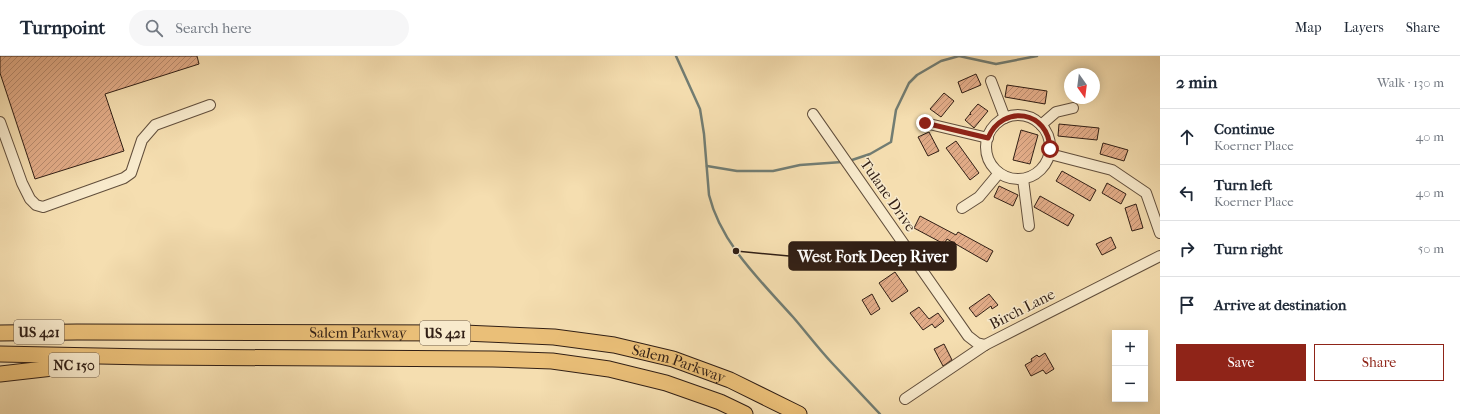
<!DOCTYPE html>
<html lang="en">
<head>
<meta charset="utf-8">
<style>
  body { margin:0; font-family:"IM FELL French Canon",serif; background:#f6f6f7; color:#1f2937 }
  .controls { position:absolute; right:12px; bottom:12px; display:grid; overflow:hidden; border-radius:0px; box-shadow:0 2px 10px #0003 }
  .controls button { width:36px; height:36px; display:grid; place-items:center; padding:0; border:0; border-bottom:1px solid #e0e1e3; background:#fff; color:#1f2937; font:20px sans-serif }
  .compass { position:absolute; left:1064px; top:12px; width:36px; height:36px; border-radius:50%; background:#fff; box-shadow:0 2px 10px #0003; rotate:166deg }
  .stop { position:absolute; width:12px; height:12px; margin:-9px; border:3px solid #8f2418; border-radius:50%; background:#fff }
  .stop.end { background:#8f2418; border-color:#fff; box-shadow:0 1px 4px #0008 }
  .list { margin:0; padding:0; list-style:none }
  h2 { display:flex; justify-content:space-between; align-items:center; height:52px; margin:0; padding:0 16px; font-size:17px }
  h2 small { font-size:13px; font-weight:400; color:#747a83 }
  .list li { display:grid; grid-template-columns:26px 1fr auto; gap:12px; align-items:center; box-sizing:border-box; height:56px; padding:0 16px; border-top:1px solid #e0e1e3 }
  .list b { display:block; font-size:15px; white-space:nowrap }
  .list p { margin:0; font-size:13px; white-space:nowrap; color:#747a83 }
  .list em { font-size:13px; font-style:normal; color:#747a83 }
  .actions { display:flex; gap:8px; padding:12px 16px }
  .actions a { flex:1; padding:9px 0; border:1px solid #8f2418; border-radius:0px; text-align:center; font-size:14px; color:#8f2418 }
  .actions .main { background:#8f2418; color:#fff }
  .icon { flex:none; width:22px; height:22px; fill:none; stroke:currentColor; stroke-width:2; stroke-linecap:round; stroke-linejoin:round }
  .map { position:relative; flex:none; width:1160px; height:358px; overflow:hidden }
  header { display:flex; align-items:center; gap:24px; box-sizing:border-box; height:56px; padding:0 20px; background:#fff; border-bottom:1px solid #e0e1e3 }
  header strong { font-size:19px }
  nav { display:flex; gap:22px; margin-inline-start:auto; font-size:14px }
  .search { width:280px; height:36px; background:#f6f6f7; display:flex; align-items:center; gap:10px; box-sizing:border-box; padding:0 14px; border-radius:22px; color:#747a83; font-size:15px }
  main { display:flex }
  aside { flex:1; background:#fff }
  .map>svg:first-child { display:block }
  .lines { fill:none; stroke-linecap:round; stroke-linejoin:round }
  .stream { stroke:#727d73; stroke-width:2.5 }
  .building { fill:url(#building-hatch); stroke:#311f15 }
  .minor-casing { stroke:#624f3c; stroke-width:12 }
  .highway-casing { stroke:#311f15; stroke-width:17 }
  .minor { stroke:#f8eacc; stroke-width:10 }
  .highway { stroke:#eabf78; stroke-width:15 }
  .route { stroke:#8f2418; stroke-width:5 }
  .labels { text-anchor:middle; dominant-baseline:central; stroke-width:3; stroke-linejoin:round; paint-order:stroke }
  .shield { fill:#f8eacc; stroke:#6d5c4c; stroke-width:1 }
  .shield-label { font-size:14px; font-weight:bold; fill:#311f15 }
  .street-label { font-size:15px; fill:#311f15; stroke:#f8eacc }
  .leader { fill:none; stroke:#311f15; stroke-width:1.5 }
  .callout-dot { fill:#311f15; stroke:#f8eacc; stroke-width:1.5 }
  .callout { fill:#311f15; stroke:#311f15; stroke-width:1.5 }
  .callout-label { font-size:16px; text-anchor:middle; font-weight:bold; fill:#fff }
</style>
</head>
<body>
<header>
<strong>Turnpoint</strong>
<div class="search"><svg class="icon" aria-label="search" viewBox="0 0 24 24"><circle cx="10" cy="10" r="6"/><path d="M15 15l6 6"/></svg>Search here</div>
<nav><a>Map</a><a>Layers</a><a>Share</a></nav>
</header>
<main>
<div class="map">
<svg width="1160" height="358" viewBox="0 0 1160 358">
  <defs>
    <pattern id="building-hatch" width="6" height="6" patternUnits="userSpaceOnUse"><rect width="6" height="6" fill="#e2ac88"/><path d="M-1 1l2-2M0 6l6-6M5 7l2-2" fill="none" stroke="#b88b6e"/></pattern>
  </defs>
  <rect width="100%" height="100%" fill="#f5deb0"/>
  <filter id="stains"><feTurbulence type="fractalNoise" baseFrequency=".005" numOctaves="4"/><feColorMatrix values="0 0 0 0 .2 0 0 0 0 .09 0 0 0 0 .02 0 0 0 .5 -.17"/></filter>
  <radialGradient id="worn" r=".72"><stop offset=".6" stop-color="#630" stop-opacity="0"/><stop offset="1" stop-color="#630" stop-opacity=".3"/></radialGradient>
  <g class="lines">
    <g class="stream">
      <path d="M676 0 700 53 704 78 709 139C721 188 761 225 793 261 806 276 818 292 832 307 848 324 864 341 880 358"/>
      <polyline points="849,105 870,98 891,86 896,54 909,27 917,19 941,5 959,0 996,8 1037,0"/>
      <polyline points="707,110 737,115 773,115 800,109 842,106"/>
    </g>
  </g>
  <g class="building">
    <polygon points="0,0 197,0 199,8 105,38 124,95 35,123 0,17"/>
    <polygon points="976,18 981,29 962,37 958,26"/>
    <polygon points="1007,29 1047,35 1045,48 1005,41"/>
    <polygon points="944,37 954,45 941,61 930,53"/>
    <polygon points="978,48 988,55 974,72 965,64 970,58 971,59 970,57"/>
    <polygon points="1059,68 1099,72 1097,84 1058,80"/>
    <polygon points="1021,74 1038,79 1030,108 1013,104"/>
    <polygon points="929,76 939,95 928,100 918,81"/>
    <polygon points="956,85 979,117 970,124 946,92"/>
    <polygon points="1103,87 1128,94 1124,105 1100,98"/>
    <polygon points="1062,115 1096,134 1090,145 1056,125"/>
    <polygon points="1107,127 1126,138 1121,148 1102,137"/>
    <polygon points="999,130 1018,139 1013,150 994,141"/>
    <polygon points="1040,140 1074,159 1068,170 1034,151"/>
    <polygon points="1136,148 1143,172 1132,175 1125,152"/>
    <polygon points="920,160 956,179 958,176 993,195 987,206 947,183 944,188 914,172"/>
    <polygon points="1111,181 1116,192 1102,199 1096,188"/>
    <polygon points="895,216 908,235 892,246 879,227"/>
    <polygon points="872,238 880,253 871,259 862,244"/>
    <polygon points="989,238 998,249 992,253 991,250 976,261 969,252"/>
    <polygon points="919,251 929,263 938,257 944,265 935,272 932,268 923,274 910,257"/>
    <polygon points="944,288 952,304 943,310 934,293"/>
    <polygon points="1045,297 1054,313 1046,318 1043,314 1031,320 1025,309 1032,305 1031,303 1037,299 1039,301"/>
  </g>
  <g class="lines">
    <g class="minor-casing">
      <g id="minor">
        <polyline points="991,25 1005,62"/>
        <polyline points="813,58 968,280 977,287 985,289"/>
        <circle cx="1018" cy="91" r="32"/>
        <polyline points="0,66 22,127 30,143 36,149 43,151 124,122 131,117 142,84 155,69 210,49"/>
        <polyline points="925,67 988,82"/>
        <polyline points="1041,69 1056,56 1073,52"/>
        <polyline points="1050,98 1112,114 1146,137 1160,177"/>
        <polyline points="1023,123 1029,170"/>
        <polyline points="962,152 979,141 999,117"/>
        <polyline points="905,343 985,289 1160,200"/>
      </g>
    </g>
    <g class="highway-casing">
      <g id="highway">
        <path id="s1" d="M0 277 77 276 464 277 554 281 614 289 673 303 730 324 799 358"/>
        <polyline points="0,298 148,301 493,303 552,305 609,313 666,327 720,346 745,358"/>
        <polyline points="0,318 88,308"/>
      </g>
    </g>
    <use href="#minor" class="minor"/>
    <use href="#highway" class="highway"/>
  </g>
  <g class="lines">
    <path class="route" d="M925 67 988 82C1003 47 1049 55 1050 93"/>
  </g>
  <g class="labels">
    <g class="shield">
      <rect x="14" y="264" width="50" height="24" rx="3"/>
      <rect x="420" y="265" width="50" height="24" rx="3"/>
      <rect x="49" y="297" width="50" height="24" rx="3"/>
    </g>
    <g class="shield-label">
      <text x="39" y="276">US 421</text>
      <text x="445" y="277">US 421</text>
      <text x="74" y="309">NC 150</text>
    </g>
    <g class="street-label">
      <text transform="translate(888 139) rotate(55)">Tulane Drive</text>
      <text transform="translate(1022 253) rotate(-27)">Birch Lane</text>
      <text stroke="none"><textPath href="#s1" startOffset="358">Salem Parkway</textPath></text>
      <text stroke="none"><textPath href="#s1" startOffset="682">Salem Parkway</textPath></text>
    </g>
  </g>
  <path class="leader" d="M736 195L789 200"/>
  <circle class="callout-dot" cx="736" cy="195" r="4"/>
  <rect class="callout" x="789" y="186" width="167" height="28" rx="4"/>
  <g class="callout-label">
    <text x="873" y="206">West Fork Deep River</text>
  </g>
  <rect width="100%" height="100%" filter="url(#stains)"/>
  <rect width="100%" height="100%" fill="url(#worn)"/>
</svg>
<div class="controls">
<button>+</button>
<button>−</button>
</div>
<svg class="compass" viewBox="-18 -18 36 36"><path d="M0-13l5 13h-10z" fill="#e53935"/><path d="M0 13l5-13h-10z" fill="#747a83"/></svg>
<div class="stop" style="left:1050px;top:93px"></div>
<div class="stop end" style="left:925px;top:67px"></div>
</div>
<aside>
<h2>2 min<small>Walk · 130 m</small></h2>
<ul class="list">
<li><svg class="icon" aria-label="ahead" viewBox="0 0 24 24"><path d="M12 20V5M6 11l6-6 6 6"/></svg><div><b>Continue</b><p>Koerner Place</p></div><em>40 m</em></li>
<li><svg class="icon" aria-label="left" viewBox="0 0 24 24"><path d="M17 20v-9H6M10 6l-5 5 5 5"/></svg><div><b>Turn left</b><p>Koerner Place</p></div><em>40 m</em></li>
<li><svg class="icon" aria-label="right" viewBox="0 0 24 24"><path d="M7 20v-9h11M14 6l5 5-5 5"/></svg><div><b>Turn right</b></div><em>50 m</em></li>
<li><svg class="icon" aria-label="arrive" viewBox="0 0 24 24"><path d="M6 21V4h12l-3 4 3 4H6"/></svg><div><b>Arrive at destination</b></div></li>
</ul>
<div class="actions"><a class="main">Save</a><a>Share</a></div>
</aside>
</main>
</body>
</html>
